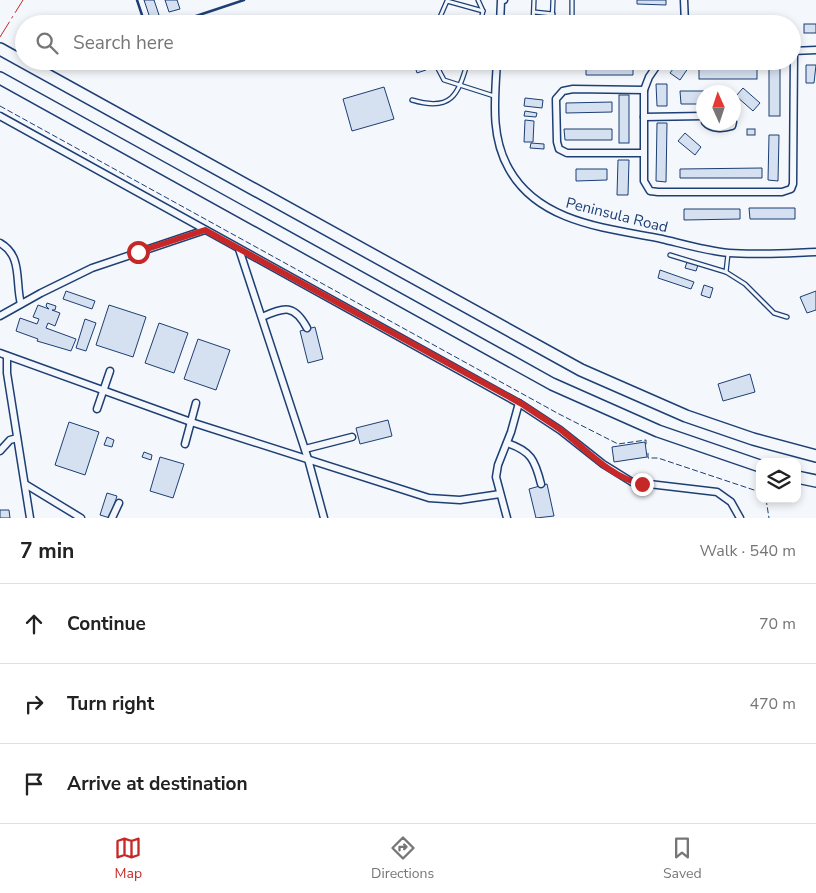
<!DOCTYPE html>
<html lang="en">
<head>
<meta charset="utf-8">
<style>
  body { margin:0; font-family:"Nunito Sans",sans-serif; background:#f2f2f2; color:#222 }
  .controls { position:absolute; right:15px; bottom:15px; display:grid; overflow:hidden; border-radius:10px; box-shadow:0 2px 8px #0003 }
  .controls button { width:45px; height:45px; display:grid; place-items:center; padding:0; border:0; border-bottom:1px solid #e0e0e0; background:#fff; color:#222; font:25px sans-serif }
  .compass { position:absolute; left:696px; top:85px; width:45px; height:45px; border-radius:50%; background:#fff; box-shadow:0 2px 8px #0003; rotate:357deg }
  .stop { position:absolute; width:15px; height:15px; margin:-11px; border:4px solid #c62828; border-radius:50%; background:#fff }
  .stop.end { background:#c62828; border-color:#fff; box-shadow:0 1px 5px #0008 }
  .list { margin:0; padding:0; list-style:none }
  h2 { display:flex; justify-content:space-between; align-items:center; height:65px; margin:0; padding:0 20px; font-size:21px }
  h2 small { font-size:16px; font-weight:400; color:#767676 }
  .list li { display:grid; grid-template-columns:32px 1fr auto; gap:15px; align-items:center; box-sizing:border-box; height:80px; padding:0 20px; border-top:1px solid #e0e0e0 }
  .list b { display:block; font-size:19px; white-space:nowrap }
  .list em { font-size:16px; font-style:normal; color:#767676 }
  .icon { flex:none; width:28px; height:28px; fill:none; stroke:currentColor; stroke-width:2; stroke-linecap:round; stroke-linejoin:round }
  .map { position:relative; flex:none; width:816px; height:518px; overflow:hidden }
  .search { position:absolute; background:#fff; box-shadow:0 2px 8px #0003; left:15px; right:15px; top:15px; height:55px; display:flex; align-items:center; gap:12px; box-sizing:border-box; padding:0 18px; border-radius:28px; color:#767676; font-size:19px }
  .sheet { height:305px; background:#fff }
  nav { display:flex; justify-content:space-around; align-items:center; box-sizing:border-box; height:70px; border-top:1px solid #e0e0e0; background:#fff; font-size:14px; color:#767676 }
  nav a { display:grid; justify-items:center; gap:2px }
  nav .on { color:#c62828 }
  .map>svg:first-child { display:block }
  .building { fill:#d5e0f0; stroke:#1d3f73 }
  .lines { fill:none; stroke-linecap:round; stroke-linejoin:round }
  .lane-casing { stroke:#1d3f73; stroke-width:5.5 }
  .street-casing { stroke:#1d3f73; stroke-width:9 }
  .highway-casing { stroke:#1d3f73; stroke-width:14 }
  .lane { stroke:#f4f7fb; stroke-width:3 }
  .street { stroke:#f4f7fb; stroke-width:6 }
  .highway { stroke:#f4f7fb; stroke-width:11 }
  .fence { stroke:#1d3f73; stroke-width:1; stroke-dasharray:6 2.5; stroke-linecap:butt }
  .wall { stroke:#1d3f73; stroke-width:2.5 }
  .power { stroke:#c62828; stroke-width:1; stroke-dasharray:18 4 2.5 4; stroke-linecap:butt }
  .route { stroke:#c62828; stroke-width:6 }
  .labels { text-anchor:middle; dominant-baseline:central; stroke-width:4; stroke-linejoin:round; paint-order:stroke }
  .street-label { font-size:15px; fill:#1d3f73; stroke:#f4f7fb }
</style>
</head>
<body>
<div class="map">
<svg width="816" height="518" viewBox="0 0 816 518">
  <rect width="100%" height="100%" fill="#f4f7fb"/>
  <g class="building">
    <polygon points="144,0 154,0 159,15 150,18"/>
    <polygon points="165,0 177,0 180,9 169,12"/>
    <polygon points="637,0 666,0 666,5 637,4"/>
    <rect x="804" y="24" width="12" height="9"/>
    <polygon points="413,61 424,61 426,70 417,73"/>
    <polygon points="679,61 693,61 680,80 670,73"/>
    <rect x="769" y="61" width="11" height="55"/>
    <polygon points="586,64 633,65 633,75 586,75"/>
    <polygon points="806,65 816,65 814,83 806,83"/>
    <rect x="699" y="68" width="58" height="11"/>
    <polygon points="656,84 667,84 667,106 657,106"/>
    <polygon points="384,87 394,119 352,131 343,99"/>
    <polygon points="743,88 760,103 753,111 736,96"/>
    <polygon points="680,91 726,91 726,92 704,92 704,104 681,104"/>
    <rect x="619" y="95" width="10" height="48"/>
    <polygon points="525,98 543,100 542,108 524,106"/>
    <polygon points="612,102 612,112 566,113 566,103"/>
    <polygon points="525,111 537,113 536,117 524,116"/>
    <polygon points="525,120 534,121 533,142 524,142"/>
    <polygon points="657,123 667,123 666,182 656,181"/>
    <polygon points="564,129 612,129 612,140 565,140"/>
    <rect x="747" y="129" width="8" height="6"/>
    <polygon points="685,133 701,147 695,155 678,141"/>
    <polygon points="769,135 779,135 778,181 768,180"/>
    <polygon points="531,143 544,144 544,149 530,148"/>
    <polygon points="618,160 629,160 628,195 617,195"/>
    <polygon points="762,168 762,178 680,178 680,169"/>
    <polygon points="576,169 607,169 607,180 576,181"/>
    <polygon points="749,208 795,208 795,219 750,219"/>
    <polygon points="684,209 740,209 740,219 684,220"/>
    <polygon points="687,262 698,265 696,271 685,268"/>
    <polygon points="660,270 694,282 691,289 658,278"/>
    <polygon points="704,285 713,288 710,298 701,295"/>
    <polygon points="66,291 95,301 92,309 63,299"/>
    <polygon points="816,291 816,310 807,313 800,297"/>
    <polygon points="47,303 56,306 55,310 52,310 60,313 55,326 48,323 46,328 76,339 71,351 37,341 38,339 16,331 20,318 37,324 39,319 33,317 38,305 49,309 46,306"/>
    <polygon points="109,305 146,317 133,357 96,345"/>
    <polygon points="85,319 96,323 86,351 76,348"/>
    <polygon points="159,323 188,333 174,373 145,363"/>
    <polygon points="315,327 323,359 308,363 300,331"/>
    <polygon points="198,339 230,350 216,390 184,379"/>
    <polygon points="750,374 755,392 723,401 718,384"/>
    <polygon points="388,420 392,436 360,444 356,428"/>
    <polygon points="69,422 99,432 85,475 55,465"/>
    <polygon points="107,437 114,440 112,447 104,445"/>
    <polygon points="645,442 647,457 614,462 612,447"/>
    <polygon points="144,452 152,455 151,460 142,457"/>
    <polygon points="160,457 184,464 173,498 150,491"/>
    <polygon points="547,484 554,516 536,518 529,489"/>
    <polygon points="107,493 117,496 110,518 100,515"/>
    <polygon points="0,510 9,510 10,518 0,518"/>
  </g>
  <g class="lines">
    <g class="lane-casing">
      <g id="lane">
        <polyline points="478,0 483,11 480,24"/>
        <polyline points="534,12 553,14"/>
        <polyline points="441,17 459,24"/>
        <polyline points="437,24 447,1 483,11"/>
        <polyline points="533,24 534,0"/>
        <polyline points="552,24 553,0"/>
        <polyline points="572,24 572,0"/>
        <polyline points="434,61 444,80 494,96"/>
        <polyline points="459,61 467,65"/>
        <path d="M412 100C452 112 458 95 468 61"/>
        <polyline points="670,255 726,272 728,254"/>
        <polyline points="726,272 745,284 774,313 787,317"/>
      </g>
    </g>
    <g class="street-casing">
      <g id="street">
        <polyline points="684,0 685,24"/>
        <polyline points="500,24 501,1 504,0"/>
        <polyline points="792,51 816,50"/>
        <path d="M497 61C495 98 490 136 509 169 539 223 607 228 662 239 683 244 707 251 729 253 757 255 787 253 816 252"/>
        <polyline points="660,61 649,77 644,90 644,181 650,191 658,192 782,192 791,189 793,184 794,51"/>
        <polyline points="0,116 522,405 560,430 603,464 632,482 717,492 731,502 740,518"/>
        <polyline points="644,117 704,116"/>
        <path d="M705 122C711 129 723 129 732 126L733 122"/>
        <polyline points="643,153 567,153 559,149 557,142 556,99 563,91 573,89 644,90"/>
        <path d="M0 243C23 256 15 282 21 304"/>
        <polyline points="239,249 308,459 324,518"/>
        <polyline points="0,316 41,293 92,268 205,230"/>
        <path d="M262 317C285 307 294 304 307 328"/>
        <polyline points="0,353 191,422 429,498 460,500 500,494"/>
        <polyline points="7,356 7,373 30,518"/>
        <polyline points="97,409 110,371"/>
        <path d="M507 443C531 451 535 460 541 484"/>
        <polyline points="185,444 196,403"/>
        <polyline points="305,449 352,437"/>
        <polyline points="0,451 10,440 17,438"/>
        <polyline points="25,484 81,518"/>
        <polyline points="112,518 119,503"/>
        <polyline points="507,518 496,477 498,465 511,432 519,403"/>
      </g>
    </g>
    <g class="highway-casing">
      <g id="highway">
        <polyline points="0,49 581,370 686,416 753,439 816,456"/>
        <polyline points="0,78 552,384 658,431 760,466"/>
        <polyline points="797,477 816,481"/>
      </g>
    </g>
    <use href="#lane" class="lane"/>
    <use href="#street" class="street"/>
    <use href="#highway" class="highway"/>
    <g class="fence">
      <polyline points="0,106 559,414 618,444 646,440 646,445"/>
      <polyline points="648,453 648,458 658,458 760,492"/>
      <polyline points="766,499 769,518"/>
    </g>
    <g class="wall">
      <polyline points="137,0 145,24"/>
      <polyline points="172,24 244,0"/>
    </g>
    <polyline class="power" points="0,37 23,0"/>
  </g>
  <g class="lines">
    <path class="route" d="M138 252 205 230 522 404C535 413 548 421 561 430 586 449 610 477 642 484"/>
  </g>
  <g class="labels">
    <g class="street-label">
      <text transform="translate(617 215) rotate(14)">Peninsula Road</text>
    </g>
  </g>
</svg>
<div class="controls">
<button><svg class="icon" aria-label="layers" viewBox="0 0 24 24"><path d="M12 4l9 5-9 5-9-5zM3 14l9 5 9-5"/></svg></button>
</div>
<svg class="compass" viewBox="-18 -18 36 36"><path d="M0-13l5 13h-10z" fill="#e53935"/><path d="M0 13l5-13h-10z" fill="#767676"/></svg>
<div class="stop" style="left:138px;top:252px"></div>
<div class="stop end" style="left:642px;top:484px"></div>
<div class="search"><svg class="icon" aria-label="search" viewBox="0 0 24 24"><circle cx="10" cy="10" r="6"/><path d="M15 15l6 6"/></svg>Search here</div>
</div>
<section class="sheet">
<h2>7 min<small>Walk · 540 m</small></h2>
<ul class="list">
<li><svg class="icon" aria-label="ahead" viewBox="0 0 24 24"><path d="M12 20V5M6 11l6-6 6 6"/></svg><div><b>Continue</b></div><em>70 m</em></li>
<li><svg class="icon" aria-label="right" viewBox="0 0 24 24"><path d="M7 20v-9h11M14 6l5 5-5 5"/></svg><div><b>Turn right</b></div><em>470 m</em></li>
<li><svg class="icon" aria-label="arrive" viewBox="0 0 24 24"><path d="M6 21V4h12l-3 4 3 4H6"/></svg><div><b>Arrive at destination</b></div></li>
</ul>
</section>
<nav>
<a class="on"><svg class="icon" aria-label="map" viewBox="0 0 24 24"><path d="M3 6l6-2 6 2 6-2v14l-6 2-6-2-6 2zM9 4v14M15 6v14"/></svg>Map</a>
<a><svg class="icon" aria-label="directions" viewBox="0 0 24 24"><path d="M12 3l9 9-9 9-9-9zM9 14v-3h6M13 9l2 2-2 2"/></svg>Directions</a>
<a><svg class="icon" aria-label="saved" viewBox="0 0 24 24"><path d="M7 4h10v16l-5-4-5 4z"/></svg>Saved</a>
</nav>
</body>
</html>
